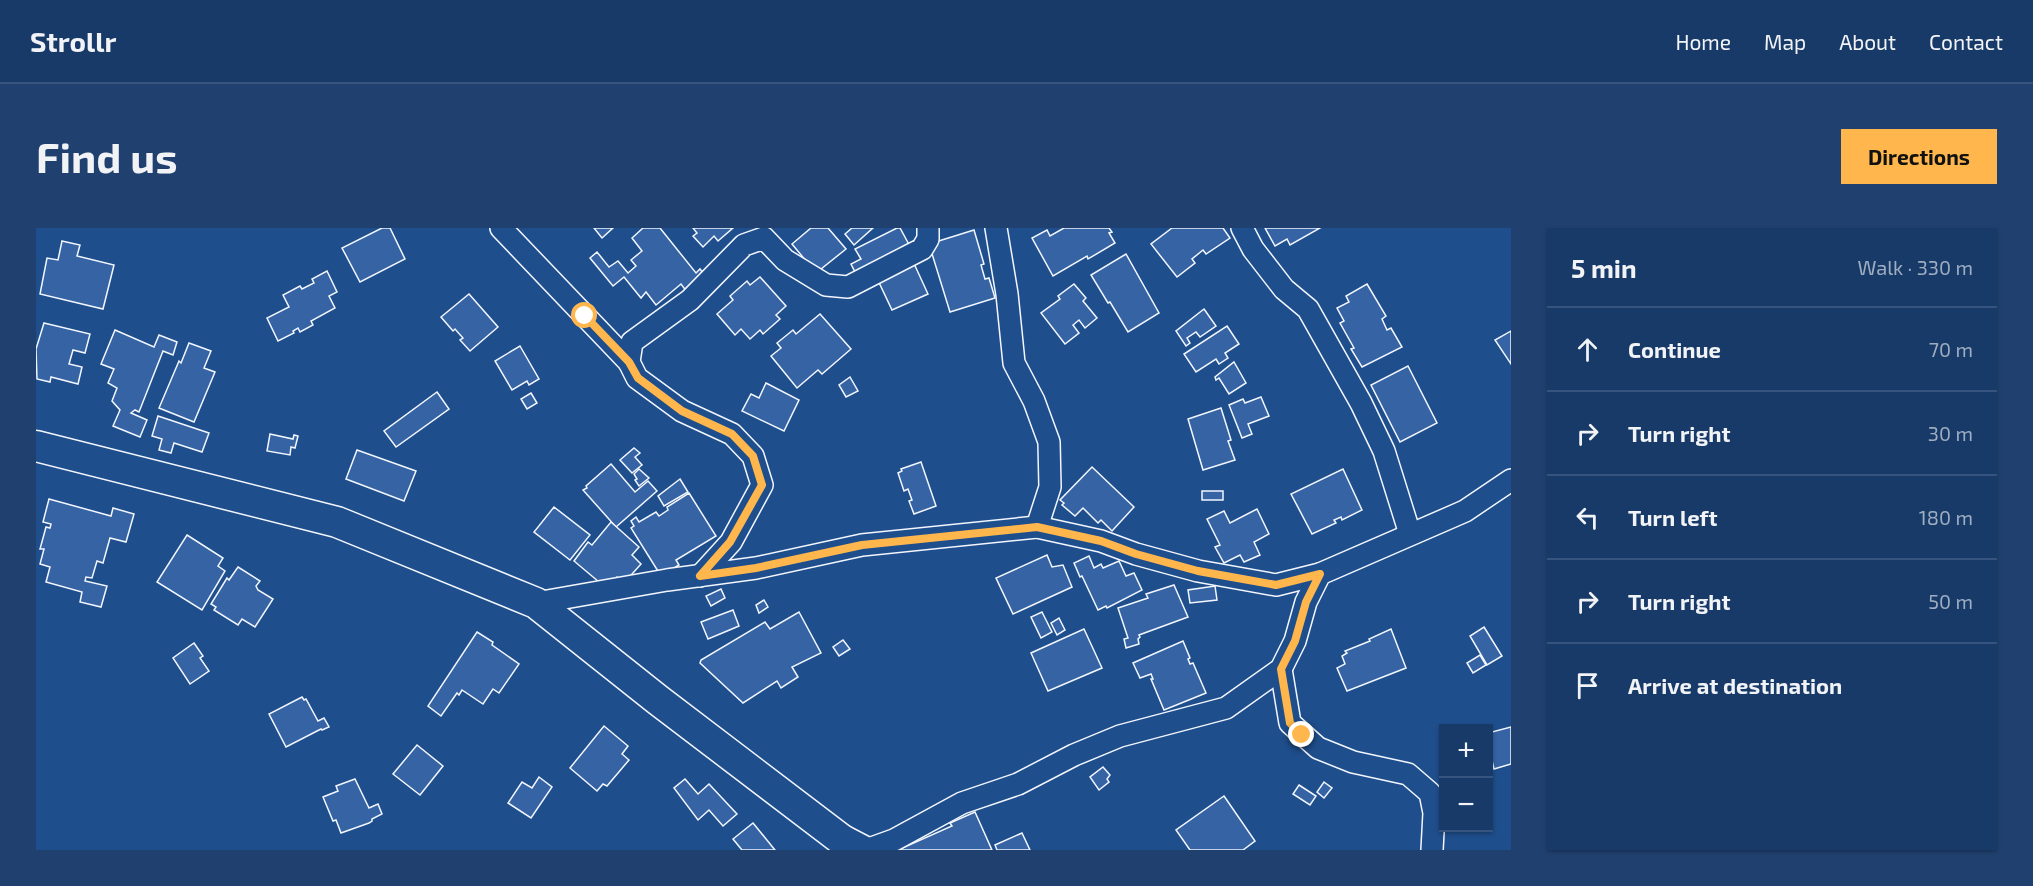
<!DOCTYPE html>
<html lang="en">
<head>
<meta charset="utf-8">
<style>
  body { margin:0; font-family:"Exo 2",sans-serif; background:#20416f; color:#f1f3f6 }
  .controls { position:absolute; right:18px; bottom:18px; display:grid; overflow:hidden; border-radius:0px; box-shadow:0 2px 4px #0004 }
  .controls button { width:54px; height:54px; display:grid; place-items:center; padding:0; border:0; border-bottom:2px solid #36547d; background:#173a69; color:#f1f3f6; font:30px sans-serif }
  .stop { position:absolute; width:18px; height:18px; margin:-14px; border:4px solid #ffb74d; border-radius:50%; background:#fff }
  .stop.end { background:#ffb74d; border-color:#fff; box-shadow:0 2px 6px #0008 }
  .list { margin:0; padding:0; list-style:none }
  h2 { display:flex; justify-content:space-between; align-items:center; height:78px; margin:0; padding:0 24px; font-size:26px }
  h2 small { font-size:20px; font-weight:400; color:#9eadc0 }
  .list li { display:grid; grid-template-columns:39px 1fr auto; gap:18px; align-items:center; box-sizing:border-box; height:84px; padding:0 24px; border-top:2px solid #36547d }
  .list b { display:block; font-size:22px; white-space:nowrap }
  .list em { font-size:20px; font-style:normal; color:#9eadc0 }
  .icon { flex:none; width:33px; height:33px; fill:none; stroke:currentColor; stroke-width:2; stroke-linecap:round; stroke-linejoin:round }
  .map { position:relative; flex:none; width:1475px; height:622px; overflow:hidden; border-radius:0px }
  header { display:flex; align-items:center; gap:36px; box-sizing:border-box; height:84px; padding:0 30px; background:#173a69; border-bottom:2px solid #36547d }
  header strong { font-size:28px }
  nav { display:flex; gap:33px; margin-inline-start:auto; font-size:21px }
  .intro { display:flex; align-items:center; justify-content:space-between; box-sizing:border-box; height:144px; padding:0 36px }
  h1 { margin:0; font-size:42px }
  .button { padding:15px 27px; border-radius:0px; background:#ffb74d; color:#111; font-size:21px; font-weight:700 }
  main { display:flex; gap:36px; padding:0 36px }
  aside { flex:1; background:#173a69; border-radius:0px; box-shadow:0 2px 4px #0004 }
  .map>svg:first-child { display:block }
  .building { fill:#3563a3; stroke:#f2f6ff; stroke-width:1.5 }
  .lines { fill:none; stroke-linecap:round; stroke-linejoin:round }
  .street-casing { stroke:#f2f6ff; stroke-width:24 }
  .secondary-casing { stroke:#f2f6ff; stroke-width:33 }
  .street { stroke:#1f4e8c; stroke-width:21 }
  .secondary { stroke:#1f4e8c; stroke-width:30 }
  .route { stroke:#ffb74d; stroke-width:8 }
</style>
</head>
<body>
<header>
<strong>Strollr</strong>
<nav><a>Home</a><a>Map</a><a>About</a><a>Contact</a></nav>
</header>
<div class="intro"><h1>Find us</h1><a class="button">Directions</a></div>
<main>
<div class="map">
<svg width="1475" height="622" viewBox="0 0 1475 622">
  <rect width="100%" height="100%" fill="#1f4e8c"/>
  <g class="building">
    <polygon points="346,0 354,0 369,31 324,54 306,20"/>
    <polygon points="558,0 577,0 566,10"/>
    <polygon points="607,0 624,0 660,45 664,41 670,49 651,64 645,56 620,77 610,64 605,70 588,49 577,58 554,30 561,24 573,39 582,33 592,45 600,38 595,32 606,23 596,10"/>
    <polygon points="657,0 697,0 682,13 678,8 667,19 657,8 661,5"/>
    <polygon points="775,0 792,0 810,21 780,45 756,16"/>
    <polygon points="816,0 837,0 818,17 809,6"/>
    <polygon points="861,0 864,0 876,22 819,44 815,36 825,31 819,21"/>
    <polygon points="1028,0 1073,0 1076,4 1073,5 1079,15 1052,31 1051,28 1017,48 996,10 1011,2 1014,8"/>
    <polygon points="1136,0 1187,0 1194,10 1170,26 1167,22 1156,31 1159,35 1141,49 1115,16"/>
    <polygon points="1229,0 1284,0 1254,17 1251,11 1239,18"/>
    <polygon points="938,2 948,36 945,37 949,51 953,50 959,70 914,84 893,16"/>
    <polygon points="26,13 44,17 41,28 78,37 67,81 4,66 11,30 22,32"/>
    <polygon points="1090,26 1123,85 1092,104 1074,74 1072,75 1055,47"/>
    <polygon points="875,29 892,66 856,82 839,46"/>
    <polygon points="291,43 301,64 293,68 299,80 275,93 277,97 264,104 262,100 257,103 258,105 242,113 231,90 253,79 247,67 264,58 266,61 278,55 276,51"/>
    <polygon points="724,49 750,78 740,87 744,91 727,106 724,102 714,111 705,101 699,107 681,86 697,72 694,68 711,53 714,57"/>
    <polygon points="1038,56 1050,70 1047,73 1061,90 1049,100 1043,92 1037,97 1043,105 1029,116 1005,85 1024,71 1022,68"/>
    <polygon points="1331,56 1350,88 1346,91 1351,102 1355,100 1366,119 1326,139 1315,121 1318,120 1304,95 1308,93 1301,80 1313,74 1310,68"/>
    <polygon points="433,66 462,99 434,123 424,112 427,110 419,101 417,103 405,89"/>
    <polygon points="1168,81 1180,98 1164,109 1160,104 1151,110 1154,115 1150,118 1140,103"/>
    <polygon points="784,86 815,121 786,146 782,142 761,160 735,128 745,120 741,115 757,102 760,106"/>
    <polygon points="8,95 54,106 49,125 37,122 33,136 46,139 42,156 15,149 14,154 1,151 0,121"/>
    <polygon points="1191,98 1203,116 1189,125 1192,130 1183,136 1180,131 1160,144 1148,126"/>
    <polygon points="79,102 118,119 123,107 141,114 137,127 127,123 103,184 99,182 95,185 111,192 104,209 77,198 84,182 76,173 81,160 72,155 78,141 65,136"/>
    <polygon points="1475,103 1475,136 1459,112"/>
    <polygon points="153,115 175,123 168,140 179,144 158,194 123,180 143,133 145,135"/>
    <polygon points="484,118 503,151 493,157 491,153 476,162 459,133"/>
    <polygon points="1198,134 1210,155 1193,166 1183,150 1180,152 1179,149"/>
    <polygon points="1372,138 1401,195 1364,214 1335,157"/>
    <polygon points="814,149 822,163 810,169 803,157"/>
    <polygon points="730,155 763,172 748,203 706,183 715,166 723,170"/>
    <polygon points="401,164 413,181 360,219 348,203"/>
    <polygon points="495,165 501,175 491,181 485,171"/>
    <polygon points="1225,169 1233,188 1212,196 1216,206 1206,210 1193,177 1207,171 1209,175"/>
    <polygon points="1185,180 1195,212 1192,213 1199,232 1167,242 1152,191"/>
    <polygon points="122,188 173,205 166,224 138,215 135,225 123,222 126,211 116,208"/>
    <polygon points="234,206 257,211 258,207 262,208 259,220 255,219 254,227 231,223"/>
    <polygon points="598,220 604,225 599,229 606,237 596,245 584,232"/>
    <polygon points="321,222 380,243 368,273 310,251"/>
    <polygon points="885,234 900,278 878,286 873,273 876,272 872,261 868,263 862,245 866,243 865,241"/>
    <polygon points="575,236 599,264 612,253 621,263 580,299 547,262 551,260 550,258"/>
    <polygon points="1056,239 1098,279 1076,303 1065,292 1062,295 1047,280 1039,288 1026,277 1028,275 1024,272"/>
    <polygon points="603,241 613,250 603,258 599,252 601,251 598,246"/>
    <polygon points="1307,241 1326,282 1306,292 1305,289 1298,292 1300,295 1276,306 1255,266"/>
    <polygon points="644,251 652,264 628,278 622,268"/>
    <rect x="1166" y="263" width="21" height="9"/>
    <polygon points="653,265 680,308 640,332 643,337 625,348 595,300 598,298 595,293 600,289 603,294 620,284 623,288 632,282 631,279"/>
    <polygon points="13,271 75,288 77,280 98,286 90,314 74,310 67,335 61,333 56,350 50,349 49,353 71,358 65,379 44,374 46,364 10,354 14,339 4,336 8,321 4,321 10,299 14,300 15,296 7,294"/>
    <polygon points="518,279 554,307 534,332 498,304"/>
    <polygon points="1221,281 1233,306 1218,314 1224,327 1208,334 1204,327 1188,335 1179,319 1184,317 1171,291 1188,283 1194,295"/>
    <polygon points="575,294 603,319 596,327 605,336 588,355 581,349 574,358 569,359 538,333 552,314 556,317"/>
    <polygon points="151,307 187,330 182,338 189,343 166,382 121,354"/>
    <polygon points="1011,327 1016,339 1027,337 1036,359 977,386 960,350"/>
    <polygon points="1053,328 1058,340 1065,336 1067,340 1083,333 1090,348 1098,345 1106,362 1071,380 1070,378 1062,382 1046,348 1044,349 1038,335"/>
    <polygon points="202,339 224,353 220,358 222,362 237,371 219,399 206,391 202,397 178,382 180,379 175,376 191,350 193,352"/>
    <polygon points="1138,357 1152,389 1103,407 1104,409 1102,411 1103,416 1090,420 1088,411 1092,410 1082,380 1112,370 1110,366"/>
    <polygon points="1179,358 1181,372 1154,375 1152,362"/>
    <polygon points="685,361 689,370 675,378 670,368"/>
    <polygon points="728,372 732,379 723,385 720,377"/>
    <polygon points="697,382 703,398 672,411 665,394"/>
    <polygon points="763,384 785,425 756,439 762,449 745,460 741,453 707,475 664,435 665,432 729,394 734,401"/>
    <polygon points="1006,384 1016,404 1005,410 995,389"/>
    <polygon points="1023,390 1029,402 1021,407 1015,395"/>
    <polygon points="1448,399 1466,428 1451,437 1434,408"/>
    <polygon points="1048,401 1066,440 1012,463 995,425"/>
    <polygon points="1355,401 1370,440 1311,463 1301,440 1309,436 1306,428 1311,425 1309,423 1334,413 1333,411"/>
    <polygon points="441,404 457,414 456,417 483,436 463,465 457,461 447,476 426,462 423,467 421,465 405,488 392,478"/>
    <polygon points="807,412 814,421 803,428 797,419"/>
    <polygon points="1147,413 1154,430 1152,431 1154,436 1157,435 1170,465 1128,482 1115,451 1117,451 1115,446 1104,450 1097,435"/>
    <polygon points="158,415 167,428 164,430 173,443 154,456 137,430"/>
    <polygon points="1444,427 1450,437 1437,445 1431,435"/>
    <polygon points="266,469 268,472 270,471 282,493 288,490 293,499 286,502 285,501 250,519 233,486"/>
    <polygon points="568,498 592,518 586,526 593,532 571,558 567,556 561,563 534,540"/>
    <polygon points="1475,499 1475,536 1458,541 1452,515 1452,505"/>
    <polygon points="381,517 407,538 384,567 357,546"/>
    <polygon points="1067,539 1074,547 1071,551 1073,554 1063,562 1054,549"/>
    <polygon points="503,549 516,559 495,590 472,575 486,554 496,560"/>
    <polygon points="319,551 333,580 342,576 346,586 336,591 336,593 333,595 305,605 300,592 297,593 287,569 302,563 300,558"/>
    <polygon points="649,551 662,566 673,556 701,586 687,598 673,582 662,592 638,560"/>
    <polygon points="1288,554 1296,560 1288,570 1281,564"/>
    <polygon points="1263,557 1280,568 1274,577 1257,566"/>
    <polygon points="1188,568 1219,613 1207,622 1154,622 1140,602"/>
    <polygon points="939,584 956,622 862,622 916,598 914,595"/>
    <polygon points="717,595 739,622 706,622 697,611"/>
    <polygon points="986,605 994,622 961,622 959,617"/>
  </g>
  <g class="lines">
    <g class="street-casing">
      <g id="street">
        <polyline points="465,0 593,134"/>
        <polyline points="960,0 971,66 978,135 998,173 1013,214 1014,259 1001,299"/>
        <polyline points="1206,0 1217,21 1248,61 1272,81 1325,175 1348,223 1374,306"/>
        <polyline points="664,348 695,314 726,257 717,228 696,206 646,183 601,150 593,134 596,114 654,72 708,17 728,10 749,32 790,57 812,59 886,21 892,11 892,0"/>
        <polyline points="500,375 631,352 720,340 826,317 1001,299 1065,313 1100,326 1162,343 1240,357 1284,346"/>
        <polyline points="1245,441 1254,495 1282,520 1317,534 1372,546 1394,565 1398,585 1396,622"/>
        <polyline points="808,608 833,621 858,612 926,575 982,556 1038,527 1084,508 1190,480 1245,441 1259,413 1270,374 1284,346 1429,283 1475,252"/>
      </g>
    </g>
    <g class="secondary-casing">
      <polyline id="secondary" points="0,218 301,294 500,375 622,472 819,622"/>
    </g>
    <use href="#street" class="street"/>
    <use href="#secondary" class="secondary"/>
  </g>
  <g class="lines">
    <polyline class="route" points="549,88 593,134 602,150 646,183 696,206 717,228 726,257 694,314 664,348 720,340 826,317 1001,299 1065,313 1100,326 1162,343 1240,357 1284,346 1270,374 1259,413 1245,441 1254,495 1266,507"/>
  </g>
</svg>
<div class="controls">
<button>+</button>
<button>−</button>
</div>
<div class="stop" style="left:549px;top:88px"></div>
<div class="stop end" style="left:1266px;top:507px"></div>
</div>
<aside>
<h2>5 min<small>Walk · 330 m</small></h2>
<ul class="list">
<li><svg class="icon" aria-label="ahead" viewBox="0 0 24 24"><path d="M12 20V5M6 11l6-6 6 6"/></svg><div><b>Continue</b></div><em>70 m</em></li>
<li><svg class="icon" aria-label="right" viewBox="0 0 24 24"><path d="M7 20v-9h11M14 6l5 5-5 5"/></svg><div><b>Turn right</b></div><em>30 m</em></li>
<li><svg class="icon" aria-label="left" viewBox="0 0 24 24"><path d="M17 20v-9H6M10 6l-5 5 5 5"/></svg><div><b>Turn left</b></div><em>180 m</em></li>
<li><svg class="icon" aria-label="right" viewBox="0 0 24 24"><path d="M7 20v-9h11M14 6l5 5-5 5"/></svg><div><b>Turn right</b></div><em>50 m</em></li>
<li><svg class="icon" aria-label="arrive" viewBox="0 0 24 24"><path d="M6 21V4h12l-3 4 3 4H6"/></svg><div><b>Arrive at destination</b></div></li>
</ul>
</aside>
</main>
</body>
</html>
